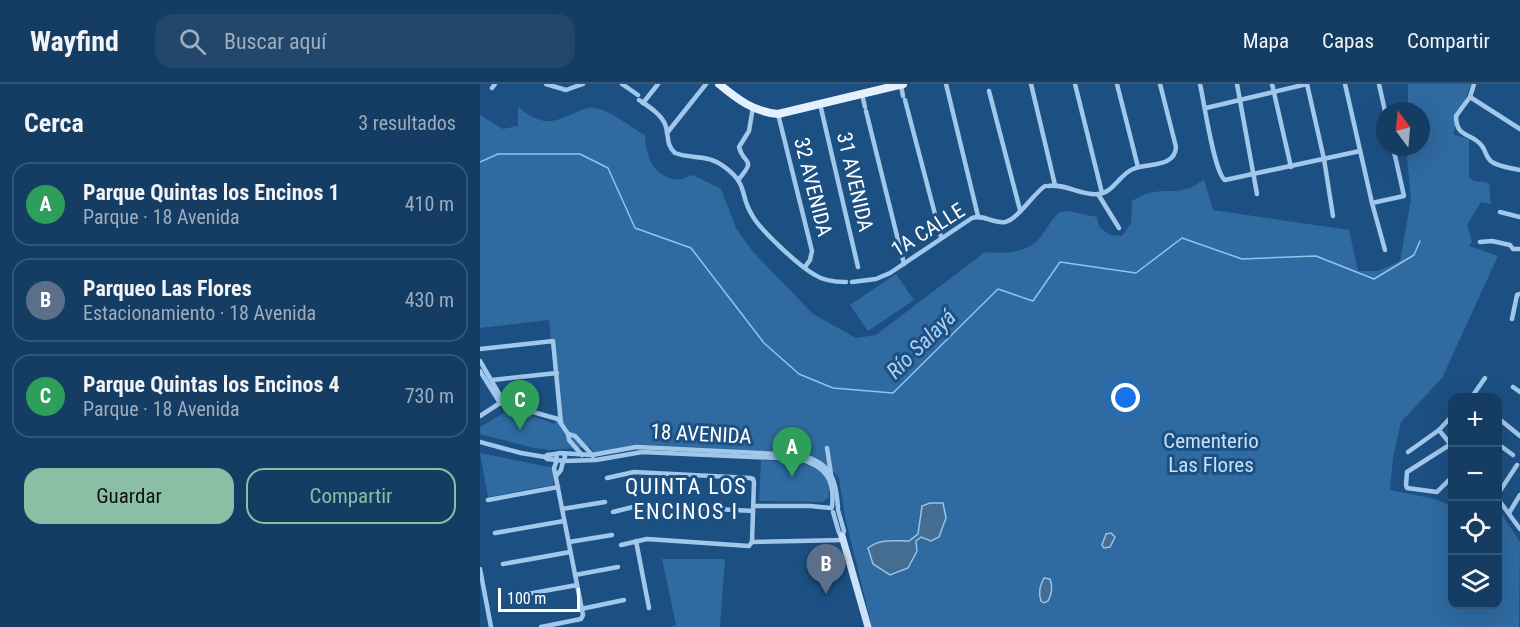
<!DOCTYPE html>
<html lang="es">
<head>
<meta charset="utf-8">
<style>
  body { margin:0; font-family:"Roboto Condensed",sans-serif; background:#22476b; color:#f1f3f6 }
  .controls { position:absolute; right:18px; bottom:18px; display:grid; overflow:hidden; border-radius:12px; box-shadow:0 6px 24px #0002 }
  .controls button { width:54px; height:54px; display:grid; place-items:center; padding:0; border:0; border-bottom:2px solid #345677; background:#153c62; color:#f1f3f6; font:30px sans-serif }
  .compass { position:absolute; left:896px; top:18px; width:54px; height:54px; border-radius:50%; background:#153c62; box-shadow:0 6px 24px #0002; rotate:344deg }
  .scale { position:absolute; left:18px; bottom:15px; width:82px; box-sizing:border-box; padding-left:6px; border:3px solid #fff; border-top:0; font-size:16px; line-height:21px; white-space:nowrap; color:#fff; -webkit-text-stroke:4px #1c5083; paint-order:stroke }
  .you { position:absolute; left:646px; top:314px; width:21px; height:21px; margin:-15px; border:4px solid #fff; border-radius:50%; background:#1a73e8; box-shadow:0 0 0 9px #1a73e833 }
  .badge { display:grid; place-items:center; width:39px; height:39px; border-radius:50%; background:#8abfa5; color:#fff; font-size:20px; font-weight:700 }
  .pin { position:absolute; translate:-50% -50px; filter:drop-shadow(0 2px 3px #0008) }
  .pin::after { content:''; position:absolute; top:32px; width:21px; height:18px; background:inherit; clip-path:polygon(0 0,100% 0,50% 100%) }
  .list { margin:0; padding:0; list-style:none }
  h2 { display:flex; justify-content:space-between; align-items:center; height:78px; margin:0; padding:0 24px; font-size:26px }
  h2 small { font-size:20px; font-weight:400; color:#9dadbe }
  .list li { display:grid; grid-template-columns:39px 1fr auto; gap:18px; align-items:center; box-sizing:border-box; height:84px; margin:0 12px 12px; padding:0 12px; border:2px solid #345677; border-radius:18px }
  .list b { display:block; font-size:22px; white-space:nowrap }
  .list p { margin:0; font-size:20px; white-space:nowrap; color:#9dadbe }
  .list em { font-size:20px; font-style:normal; color:#9dadbe }
  .actions { display:flex; gap:12px; padding:18px 24px }
  .actions a { flex:1; padding:14px 0; border:2px solid #8abfa5; border-radius:18px; text-align:center; font-size:21px; color:#8abfa5 }
  .actions .main { background:#8abfa5; color:#111 }
  .icon { flex:none; width:33px; height:33px; fill:none; stroke:currentColor; stroke-width:2; stroke-linecap:round; stroke-linejoin:round }
  .map { position:relative; flex:none; width:1040px; height:543px; overflow:hidden }
  header { display:flex; align-items:center; gap:36px; box-sizing:border-box; height:84px; padding:0 30px; background:#153c62; border-bottom:2px solid #345677 }
  header strong { font-size:28px }
  nav { display:flex; gap:33px; margin-inline-start:auto; font-size:21px }
  .search { width:420px; height:54px; background:#22476b; display:flex; align-items:center; gap:15px; box-sizing:border-box; padding:0 21px; border-radius:18px; color:#9dadbe; font-size:22px }
  main { display:flex }
  aside { flex:1; background:#153c62 }
  .map>svg:first-child { display:block }
  .green { fill:#2f6aa1 }
  .water { fill:#456c91; stroke:#94c3ec; stroke-width:1.5 }
  .lines { fill:none; stroke-linecap:round; stroke-linejoin:round }
  .stream { stroke:#94c3ec; stroke-width:1.5 }
  .street { stroke:#a1c7ea; stroke-width:4.5 }
  .secondary { stroke:#cce2f8; stroke-width:7 }
  .primary { stroke:#e5f0fe; stroke-width:8 }
  .labels { text-anchor:middle; dominant-baseline:central; stroke-width:6; stroke-linejoin:round; paint-order:stroke }
  .street-label { font-size:21px; fill:#fff; stroke:#1c5083 }
  .park-label { font-size:21px; fill:#c5e0f8; stroke:#1c5083 }
  .water-label { font-size:22px; font-style:italic; fill:#acd1f2; stroke:#1c5083 }
  .neighbourhood-label { font-size:22px; letter-spacing:1.5px; fill:#fff; stroke:#1c5083 }
</style>
</head>
<body>
<header>
<strong>Wayfind</strong>
<div class="search"><svg class="icon" aria-label="search" viewBox="0 0 24 24"><circle cx="10" cy="10" r="6"/><path d="M15 15l6 6"/></svg>Buscar aquí</div>
<nav><a>Mapa</a><a>Capas</a><a>Compartir</a></nav>
</header>
<main>
<aside>
<h2>Cerca<small>3 resultados</small></h2>
<ul class="list">
<li><span class="badge" style="background:#2e9e5b">A</span><div><b>Parque Quintas los Encinos 1</b><p>Parque · 18 Avenida</p></div><em>410 m</em></li>
<li><span class="badge" style="background:#5c6f8a">B</span><div><b>Parqueo Las Flores</b><p>Estacionamiento · 18 Avenida</p></div><em>430 m</em></li>
<li><span class="badge" style="background:#2e9e5b">C</span><div><b>Parque Quintas los Encinos 4</b><p>Parque · 18 Avenida</p></div><em>730 m</em></li>
</ul>
<div class="actions"><a class="main">Guardar</a><a>Compartir</a></div>
</aside>
<div class="map">
<svg width="1040" height="543" viewBox="0 0 1040 543">
  <rect width="100%" height="100%" fill="#1c5083"/>
  <g class="green">
    <path d="M928 0H991L973 50 989 55V93L994 97 1009 99 1011 120 1001 118 987 141 992 157 989 162 1018 172 962 294 921 338 913 374 910 406 955 415 972 422V520H1018V431L1021 429 1040 458 1039 543H392L365 433 359 394 349 383 334 374 153 362 114 369 110 363 70 366 54 364 0 350V343L31 325 75 340 78 328 69 236 0 244V31L23 45 38 42V23C62 42 71 40 97 28 103 25 109 23 115 24 132 27 150 43 165 51 165 60 167 68 170 76 176 91 196 102 210 91L217 93 241 105 256 144 273 168 333 230 376 254 396 251 505 168C520 170 545 169 556 158 565 149 570 136 580 128L587 127 617 133 619 143 630 151 642 152 651 139 652 117C659 113 666 109 674 108 696 105 705 111 724 95L733 126 869 146 878 187H898L920 177 931 116 926 63H941V27H928Z"/>
    <polygon points="416,190 434,216 388,247 370,221"/>
    <polygon points="0,369 74,384 73,401 8,413"/>
    <path d="M281 376C300 378 340 374 348 398 350 402 348 409 349 413L343 418 279 417Z"/>
    <polygon points="182,475 245,475 240,543 189,543 196,541"/>
  </g>
  <g class="water">
    <path d="M450 419H463L466 434 459 453 451 457 441 453 436 457 437 467 428 484 410 491 393 480 388 464C401 454 414 457 429 457L438 450 442 422Z"/>
    <polygon points="631,449 635,453 630,463 624,464 622,461 626,450"/>
    <path d="M564 494 570 495C573 503 572 510 568 517L564 519 561 517C558 508 560 502 564 494Z"/>
  </g>
  <g class="lines">
    <polyline class="stream" points="0,78 18,70 100,70 128,84 155,144 211,164 284,259 319,290 353,304 413,309 518,205 553,217 580,178 656,189 702,154 762,175 836,172 894,195 934,171 940,157"/>
    <g class="street">
      <polyline points="66,0 86,6 103,0"/>
      <polyline points="142,0 158,11"/>
      <polyline points="466,0 498,132"/>
      <polyline points="551,0 575,101"/>
      <polyline points="595,0 622,109"/>
      <polyline points="637,0 658,83"/>
      <path d="M720 0C724 17 734 89 745 96L880 67"/>
      <polyline points="757,0 777,110"/>
      <polyline points="792,0 811,83"/>
      <polyline points="827,0 844,75 853,132"/>
      <polyline points="865,0 892,119 905,166"/>
      <polyline points="899,0 905,27"/>
      <path d="M994 0 990 13 976 32C976 55 992 48 1002 62 1006 67 1006 74 1012 78 1020 83 1031 84 1040 86"/>
      <polyline points="421,1 423,12"/>
      <polyline points="12,4 15,0"/>
      <polyline points="509,7 540,126"/>
      <polyline points="382,10 385,23"/>
      <polyline points="990,13 1040,45"/>
      <path d="M159 16C168 22 183 31 186 43 189 53 186 61 195 69 214 76 227 69 246 84 269 102 259 110 272 131 280 146 319 182 335 191 344 197 355 198 366 198"/>
      <polyline points="425,16 461,153"/>
      <polyline points="163,19 178,0"/>
      <polyline points="340,20 378,183"/>
      <polyline points="726,24 827,0"/>
      <polyline points="386,27 424,180"/>
      <polyline points="298,30 332,167 330,176 325,183"/>
      <polyline points="187,49 226,0"/>
      <path d="M259 95C277 73 264 82 259 63L269 47 273 23"/>
      <path d="M568 102C585 99 601 112 619 110 634 108 640 90 653 85 667 79 695 84 696 63L680 0"/>
      <polyline points="618,110 639,144"/>
      <polyline points="892,119 924,112 913,63"/>
      <polyline points="1020,128 1040,133"/>
      <polyline points="1000,158 1012,157 1030,161 1033,165 1040,165"/>
      <path d="M372 198 396 195 410 189 492 134C503 130 514 140 525 138 538 135 553 110 565 102"/>
      <polyline points="1032,235 1037,211 1040,210"/>
      <polyline points="0,265 73,257 81,339"/>
      <polyline points="0,277 25,320"/>
      <polyline points="0,287 20,319 78,335 88,350 89,356 102,371"/>
      <polyline points="12,296 77,289"/>
      <polyline points="1033,303 1040,308"/>
      <polyline points="991,314 1005,294"/>
      <polyline points="0,332 20,319"/>
      <polyline points="1018,334 1040,352"/>
      <polyline points="959,346 972,362"/>
      <polyline points="88,350 95,352 113,372"/>
      <polyline points="0,358 41,369 65,373"/>
      <polyline points="971,360 927,388 926,401 927,404 957,408 972,393"/>
      <polyline points="1018,360 1033,371"/>
      <polyline points="347,364 351,390"/>
      <polyline points="928,368 959,346 972,332"/>
      <polyline points="76,370 67,371 65,373 67,375 77,376"/>
      <path d="M84 370 85 373 83 377 77 376 76 370 80 369 112 371 156 363 320 371C352 379 356 395 358 424"/>
      <path d="M83 377 116 376 162 368 319 375C346 382 355 396 352 423"/>
      <polyline points="76,392 81,386 83,377"/>
      <polyline points="127,394 154,388 270,394 273,395 274,398 272,458 269,462 167,455 141,461"/>
      <polyline points="1018,410 1037,381"/>
      <polyline points="1018,415 1040,445"/>
      <polyline points="8,416 78,403"/>
      <polyline points="273,422 330,422 351,424"/>
      <polyline points="82,425 125,418"/>
      <polyline points="358,426 364,447 362,452"/>
      <polyline points="133,428 161,421 273,427"/>
      <polyline points="353,428 359,449 362,452"/>
      <polyline points="1029,429 1040,411"/>
      <polyline points="15,449 84,437"/>
      <polyline points="156,457 169,524"/>
      <polyline points="89,458 132,451"/>
      <polyline points="272,458 364,456"/>
      <polyline points="23,480 90,468"/>
      <polyline points="0,485 11,543"/>
      <polyline points="95,491 138,483"/>
      <polyline points="31,513 97,501"/>
      <polyline points="101,525 144,516"/>
      <polyline points="61,543 101,535 103,531 74,384 77,376"/>
    </g>
    <polyline class="secondary" points="362,452 388,543"/>
    <path class="primary" d="M239 0C257 15 274 28 298 30L423 0"/>
  </g>
  <g class="labels">
    <g class="street-label">
      <text transform="translate(375 98) rotate(77)">31 AVENIDA</text>
      <text transform="translate(333 103) rotate(76)">32 AVENIDA</text>
      <text transform="translate(448 146) rotate(-32)">1A CALLE</text>
      <text transform="translate(221 350) rotate(3)">18 AVENIDA</text>
    </g>
    <g class="park-label">
      <text x="731" y="357">Cementerio<tspan x="731" dy="24">Las Flores</tspan></text>
    </g>
    <g class="water-label">
      <text transform="translate(441 260) rotate(-45)">Río Salayá</text>
    </g>
    <g class="neighbourhood-label">
      <text x="206" y="402">QUINTA LOS<tspan x="206" dy="25">ENCINOS I</tspan></text>
    </g>
  </g>
</svg>
<div class="controls">
<button>+</button>
<button>−</button>
<button><svg class="icon" aria-label="locate" viewBox="0 0 24 24"><circle cx="12" cy="12" r="6"/><path d="M12 2v4M12 18v4M2 12h4M18 12h4"/></svg></button>
<button><svg class="icon" aria-label="layers" viewBox="0 0 24 24"><path d="M12 4l9 5-9 5-9-5zM3 14l9 5 9-5"/></svg></button>
</div>
<svg class="compass" viewBox="-18 -18 36 36"><path d="M0-13l5 13h-10z" fill="#e53935"/><path d="M0 13l5-13h-10z" fill="#9dadbe"/></svg>
<div class="scale">100 m</div>
<div class="you"></div>
<div class="pin badge" style="left:312px;top:393px;background:#2e9e5b">A</div>
<div class="pin badge" style="left:346px;top:510px;background:#5c6f8a">B</div>
<div class="pin badge" style="left:40px;top:346px;background:#2e9e5b">C</div>
</div>
</main>
</body>
</html>
